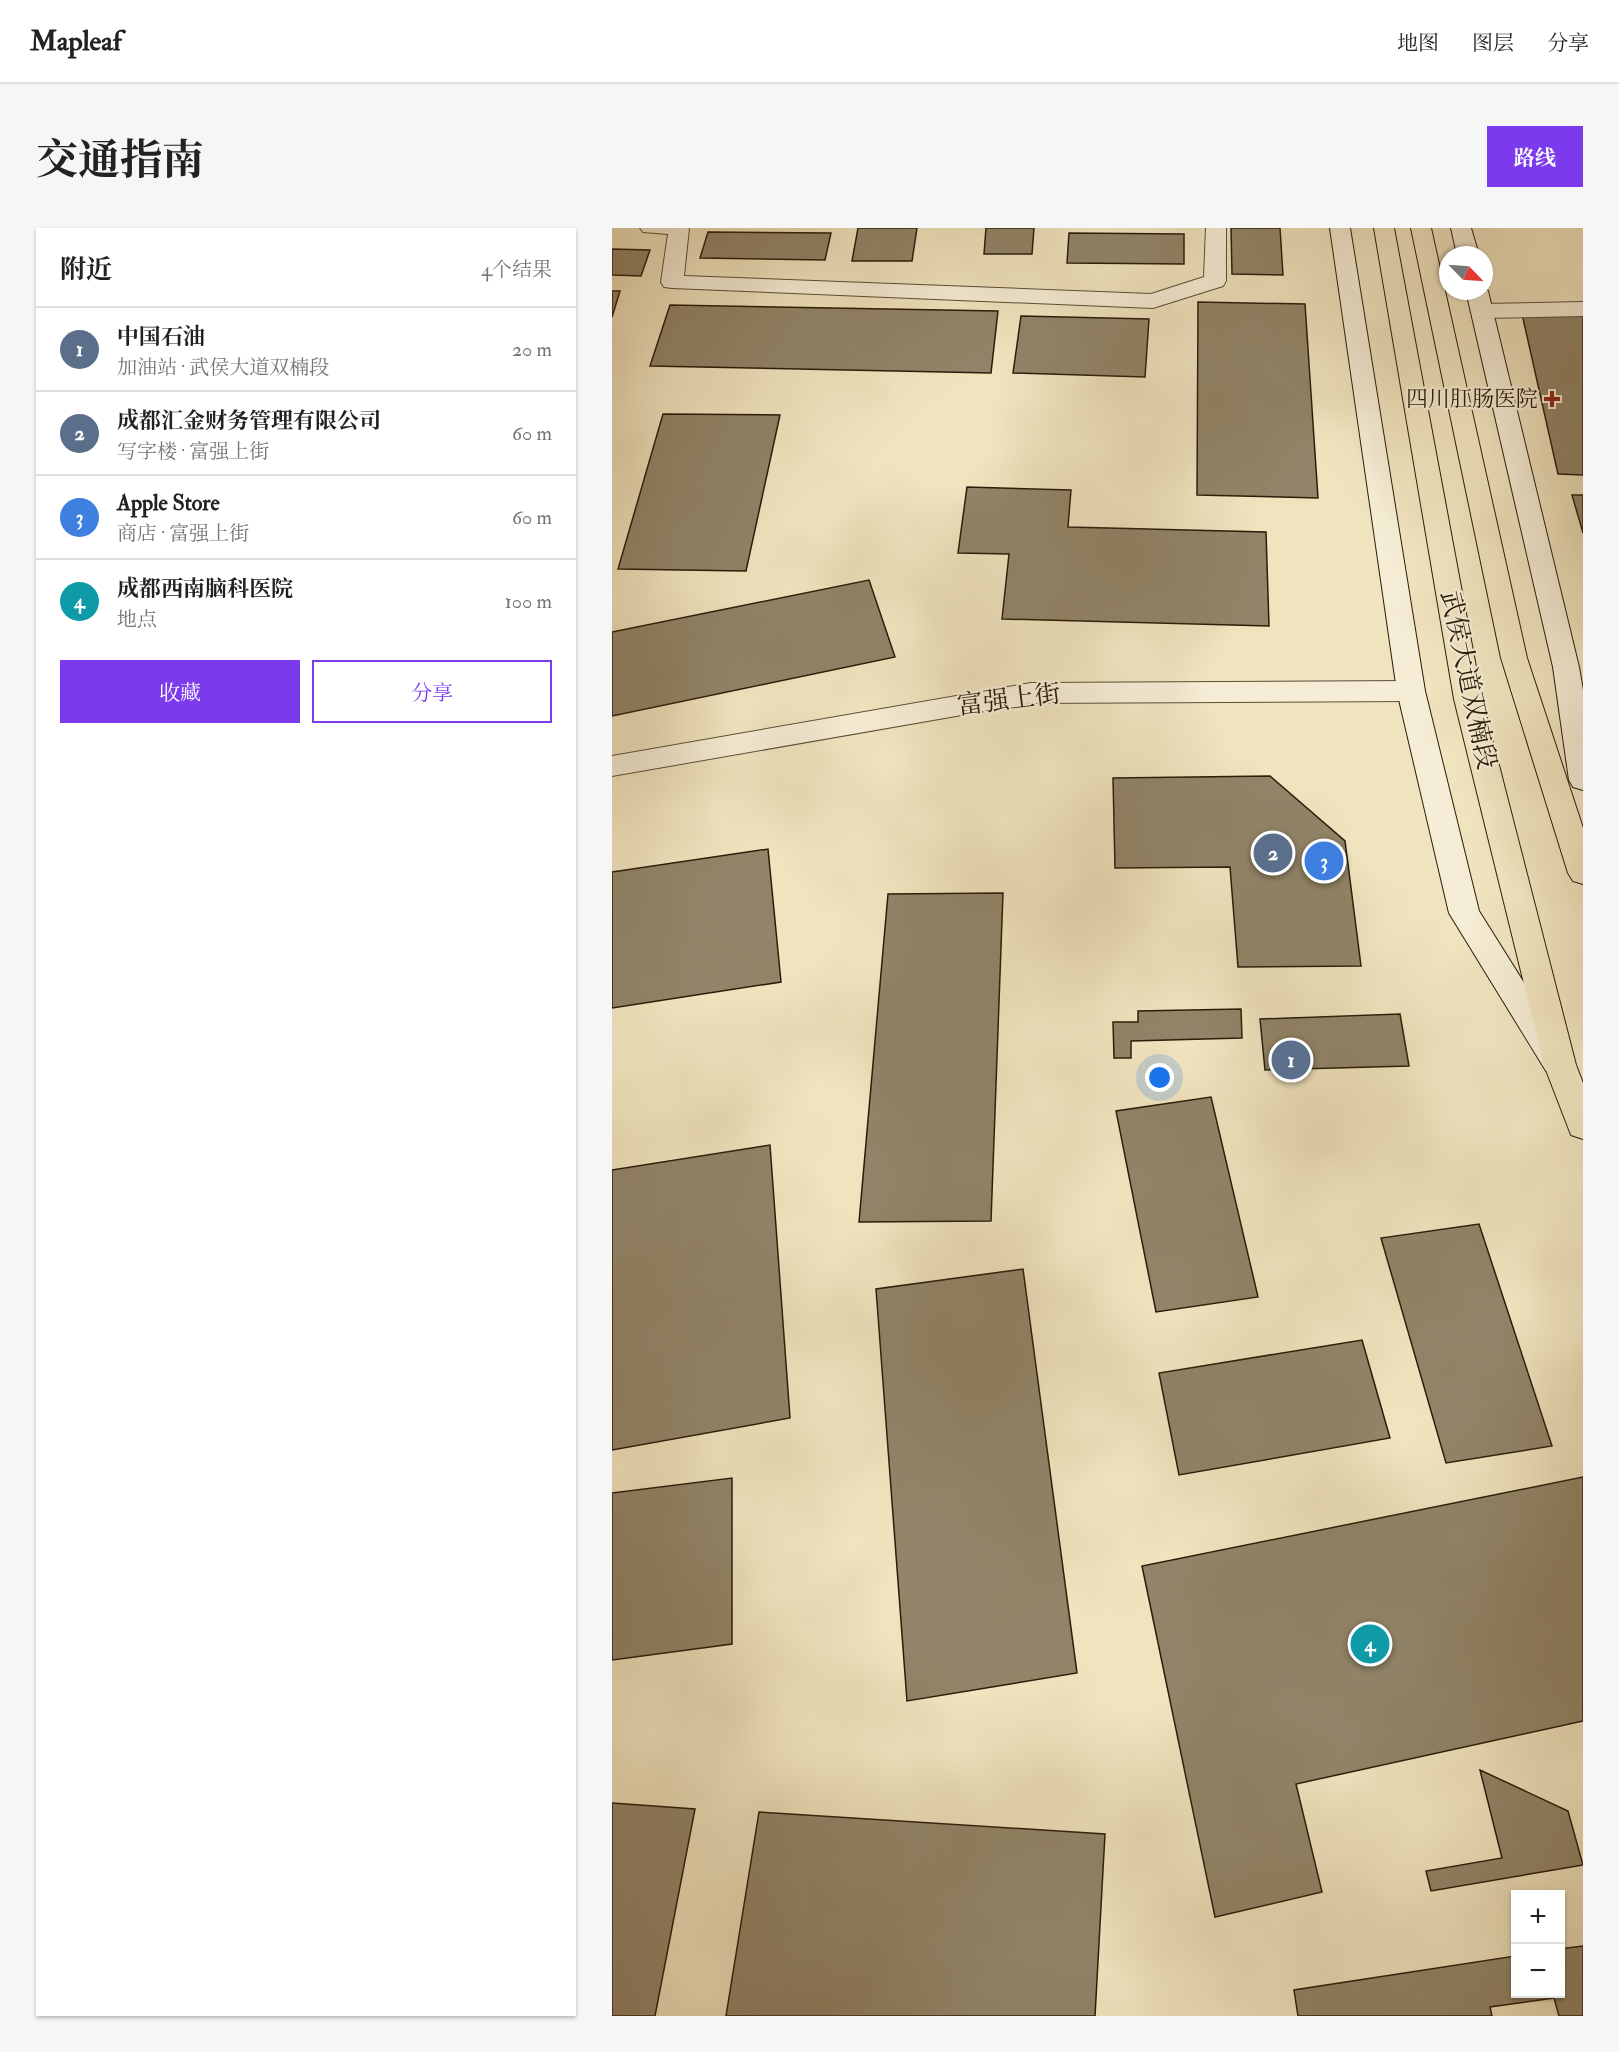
<!DOCTYPE html>
<html lang="zh">
<head>
<meta charset="utf-8">
<style>
  body { margin:0; font-family:"IM FELL Double Pica","Noto Serif SC",serif; background:#f6f6f6; color:#222 }
  .controls { position:absolute; right:18px; bottom:18px; display:grid; overflow:hidden; border-radius:0px; box-shadow:0 2px 4px #0004 }
  .controls button { width:54px; height:54px; display:grid; place-items:center; padding:0; border:0; border-bottom:2px solid #e0e0e0; background:#fff; color:#222; font:30px sans-serif }
  .compass { position:absolute; left:827px; top:18px; width:54px; height:54px; border-radius:50%; background:#fff; box-shadow:0 2px 4px #0004; rotate:115deg }
  .you { position:absolute; left:548px; top:850px; width:21px; height:21px; margin:-15px; border:4px solid #fff; border-radius:50%; background:#1a73e8; box-shadow:0 0 0 9px #1a73e833 }
  .badge { display:grid; place-items:center; width:39px; height:39px; border-radius:50%; background:#7c3aed; color:#fff; font-size:20px; font-weight:700 }
  .pin { position:absolute; translate:-50% -50%; border:3px solid #fff; box-shadow:0 2px 6px #0006 }
  .list { margin:0; padding:0; list-style:none }
  h2 { display:flex; justify-content:space-between; align-items:center; height:78px; margin:0; padding:0 24px; font-size:26px }
  h2 small { font-size:20px; font-weight:400; color:#767676 }
  .list li { display:grid; grid-template-columns:39px 1fr auto; gap:18px; align-items:center; box-sizing:border-box; height:84px; padding:0 24px; border-top:2px solid #e0e0e0 }
  .list b { display:block; font-size:22px; white-space:nowrap }
  .list p { margin:0; font-size:20px; white-space:nowrap; color:#767676 }
  .list em { font-size:20px; font-style:normal; color:#767676 }
  .actions { display:flex; gap:12px; padding:18px 24px }
  .actions a { flex:1; padding:14px 0; border:2px solid #7c3aed; border-radius:0px; text-align:center; font-size:21px; color:#7c3aed }
  .actions .main { background:#7c3aed; color:#fff }
  .map { position:relative; flex:none; width:971px; height:1788px; overflow:hidden; border-radius:0px }
  header { display:flex; align-items:center; gap:36px; box-sizing:border-box; height:84px; padding:0 30px; background:#fff; border-bottom:2px solid #e0e0e0 }
  header strong { font-size:28px }
  nav { display:flex; gap:33px; margin-inline-start:auto; font-size:21px }
  .intro { display:flex; align-items:center; justify-content:space-between; box-sizing:border-box; height:144px; padding:0 36px }
  h1 { margin:0; font-size:42px }
  .button { padding:15px 27px; border-radius:0px; background:#7c3aed; color:#fff; font-size:21px; font-weight:700 }
  main { display:flex; gap:36px; padding:0 36px }
  aside { flex:1; background:#fff; border-radius:0px; box-shadow:0 2px 4px #0004 }
  .map>svg:first-child { display:block }
  .building { fill:#918468; stroke:#2a1c09; stroke-width:1.5 }
  .lines { fill:none; stroke-linecap:round; stroke-linejoin:round }
  .minor-casing { stroke:#5c4e36; stroke-width:2 }
  .secondary-casing { stroke:#2a1c09; stroke-width:2 }
  .primary-casing { stroke:#2a1c09; stroke-width:2 }
  .minor { fill:#f5edd5; fill-rule:evenodd }
  .secondary { fill:#f5edd5; fill-rule:evenodd }
  .primary { fill:#f0e4bf; fill-rule:evenodd }
  .poi-dot { fill:#8f2418; stroke:#f5edd5; stroke-width:2 }
  .labels { text-anchor:middle; dominant-baseline:central; stroke-width:4.5; stroke-linejoin:round; paint-order:stroke }
  .far-poi-label { font-size:22px; fill:#2a1c09; stroke:#f5edd5; text-anchor:end }
  .street-label { font-size:26px; fill:#2a1c09; stroke:#f5edd5 }
</style>
</head>
<body>
<header>
<strong>Mapleaf</strong>
<nav><a>地图</a><a>图层</a><a>分享</a></nav>
</header>
<div class="intro"><h1>交通指南</h1><a class="button">路线</a></div>
<main>
<aside>
<h2>附近<small>4个结果</small></h2>
<ul class="list">
<li><span class="badge" style="background:#5c6f8a">1</span><div><b>中国石油</b><p>加油站 · 武侯大道双楠段</p></div><em>20 m</em></li>
<li><span class="badge" style="background:#5c6f8a">2</span><div><b>成都汇金财务管理有限公司</b><p>写字楼 · 富强上街</p></div><em>60 m</em></li>
<li><span class="badge" style="background:#3f7fe0">3</span><div><b>Apple Store</b><p>商店 · 富强上街</p></div><em>60 m</em></li>
<li><span class="badge" style="background:#0f9aa8">4</span><div><b>成都西南脑科医院</b><p>地点</p></div><em>100 m</em></li>
</ul>
<div class="actions"><a class="main">收藏</a><a>分享</a></div>
</aside>
<div class="map">
<svg width="971" height="1788" viewBox="0 0 971 1788">
  <rect width="100%" height="100%" fill="#f0e4bf"/>
  <filter id="stains"><feTurbulence type="fractalNoise" baseFrequency=".00333" numOctaves="4"/><feColorMatrix values="0 0 0 0 .2 0 0 0 0 .09 0 0 0 0 .02 0 0 0 .5 -.17"/></filter>
  <radialGradient id="worn" r=".72"><stop offset=".6" stop-color="#630" stop-opacity="0"/><stop offset="1" stop-color="#630" stop-opacity=".3"/></radialGradient>
  <g class="building">
    <polygon points="246,0 305,0 300,33 240,33"/>
    <polygon points="374,0 422,0 420,26 372,26"/>
    <polygon points="619,0 668,0 671,47 620,46"/>
    <polygon points="96,4 219,5 213,32 88,30"/>
    <polygon points="457,5 572,6 572,36 455,35"/>
    <polygon points="0,21 38,22 29,48 0,47"/>
    <polygon points="0,63 8,63 0,89"/>
    <polygon points="586,74 693,76 706,270 585,267"/>
    <polygon points="58,77 386,83 379,145 38,138"/>
    <polygon points="910,86 971,87 971,247 946,246"/>
    <polygon points="409,88 537,91 533,149 401,145"/>
    <polygon points="51,186 168,187 134,343 6,341"/>
    <polygon points="355,259 459,262 456,299 654,304 657,398 390,391 397,326 346,325"/>
    <polygon points="960,267 971,267 971,305"/>
    <polygon points="257,352 283,429 0,488 0,404"/>
    <polygon points="658,548 733,613 749,738 626,739 618,639 503,640 501,550"/>
    <polygon points="156,621 169,754 0,780 0,644"/>
    <polygon points="391,665 379,993 247,994 276,666"/>
    <polygon points="629,781 630,810 519,813 519,830 502,830 501,794 526,794 526,783"/>
    <polygon points="788,786 797,838 653,842 648,791"/>
    <polygon points="599,869 646,1069 544,1084 504,883"/>
    <polygon points="158,917 178,1190 0,1222 0,942"/>
    <polygon points="867,996 940,1218 834,1235 769,1010"/>
    <polygon points="411,1041 465,1445 295,1473 264,1061"/>
    <polygon points="750,1112 778,1210 567,1247 547,1145"/>
    <polygon points="971,1249 971,1493 684,1556 710,1664 603,1689 530,1338"/>
    <polygon points="120,1250 120,1416 0,1432 0,1265"/>
    <polygon points="868,1542 956,1583 971,1637 819,1663 814,1643 890,1630"/>
    <polygon points="0,1575 83,1581 43,1788 0,1788"/>
    <polygon points="147,1584 493,1606 483,1788 114,1788"/>
    <polygon points="971,1718 971,1788 947,1788 942,1770 878,1779 880,1788 686,1788 682,1762 903,1728 903,1766 948,1766 948,1721"/>
  </g>
  <g class="lines">
    <g class="minor-casing">
      <g id="minor">
        <polygon points="28,0 77,0 72,48 539,66 592,49 594,0 614,0 614,53 611,58 541,80 60,60 52,59 49,54 56,6 31,4"/>
        <polygon points="971,74 971,88 870,90 862,88 859,83 862,78 870,76"/>
        <polygon points="799,453 809,456 813,463 809,470 799,473 419,475 0,548 0,528 419,455"/>
      </g>
    </g>
    <g class="secondary-casing">
      <g id="secondary">
        <polygon points="718,0 738,0 813,463 867,683 961,833 956,843 945,846 934,843 837,685 785,463"/>
        <polygon points="839,0 859,0 867,27 845,27"/>
        <polygon points="872,58 876,63 967,439 971,462 971,562 961,559 957,552 941,439 854,63 872,63"/>
      </g>
    </g>
    <g class="primary-casing">
      <g id="primary">
        <polygon points="762,0 782,0 870,471 964,837 971,855 971,911 959,907 932,837 842,471"/>
        <polygon points="799,0 819,0 915,430 971,600 971,656 961,653 956,645 889,430"/>
      </g>
    </g>
    <use href="#minor" class="minor"/>
    <use href="#secondary" class="secondary"/>
    <use href="#primary" class="primary"/>
  </g>
  <path class="poi-dot" d="M937 162h6v6h6v6h-6v6h-6v-6h-6v-6h6z"/>
  <g class="labels">
    <g class="far-poi-label">
      <text x="926" y="171">四川肛肠医院</text>
    </g>
    <g class="street-label">
      <text transform="translate(856 452) rotate(78)">武侯大道双楠段</text>
      <text transform="translate(397 472) rotate(-7)">富强上街</text>
    </g>
  </g>
  <rect width="100%" height="100%" filter="url(#stains)"/>
  <rect width="100%" height="100%" fill="url(#worn)"/>
</svg>
<div class="controls">
<button>+</button>
<button>−</button>
</div>
<svg class="compass" viewBox="-18 -18 36 36"><path d="M0-13l5 13h-10z" fill="#e53935"/><path d="M0 13l5-13h-10z" fill="#767676"/></svg>
<div class="you"></div>
<div class="pin badge" style="left:679px;top:832px;background:#5c6f8a">1</div>
<div class="pin badge" style="left:661px;top:625px;background:#5c6f8a">2</div>
<div class="pin badge" style="left:712px;top:633px;background:#3f7fe0">3</div>
<div class="pin badge" style="left:758px;top:1416px;background:#0f9aa8">4</div>
</div>
</main>
</body>
</html>
